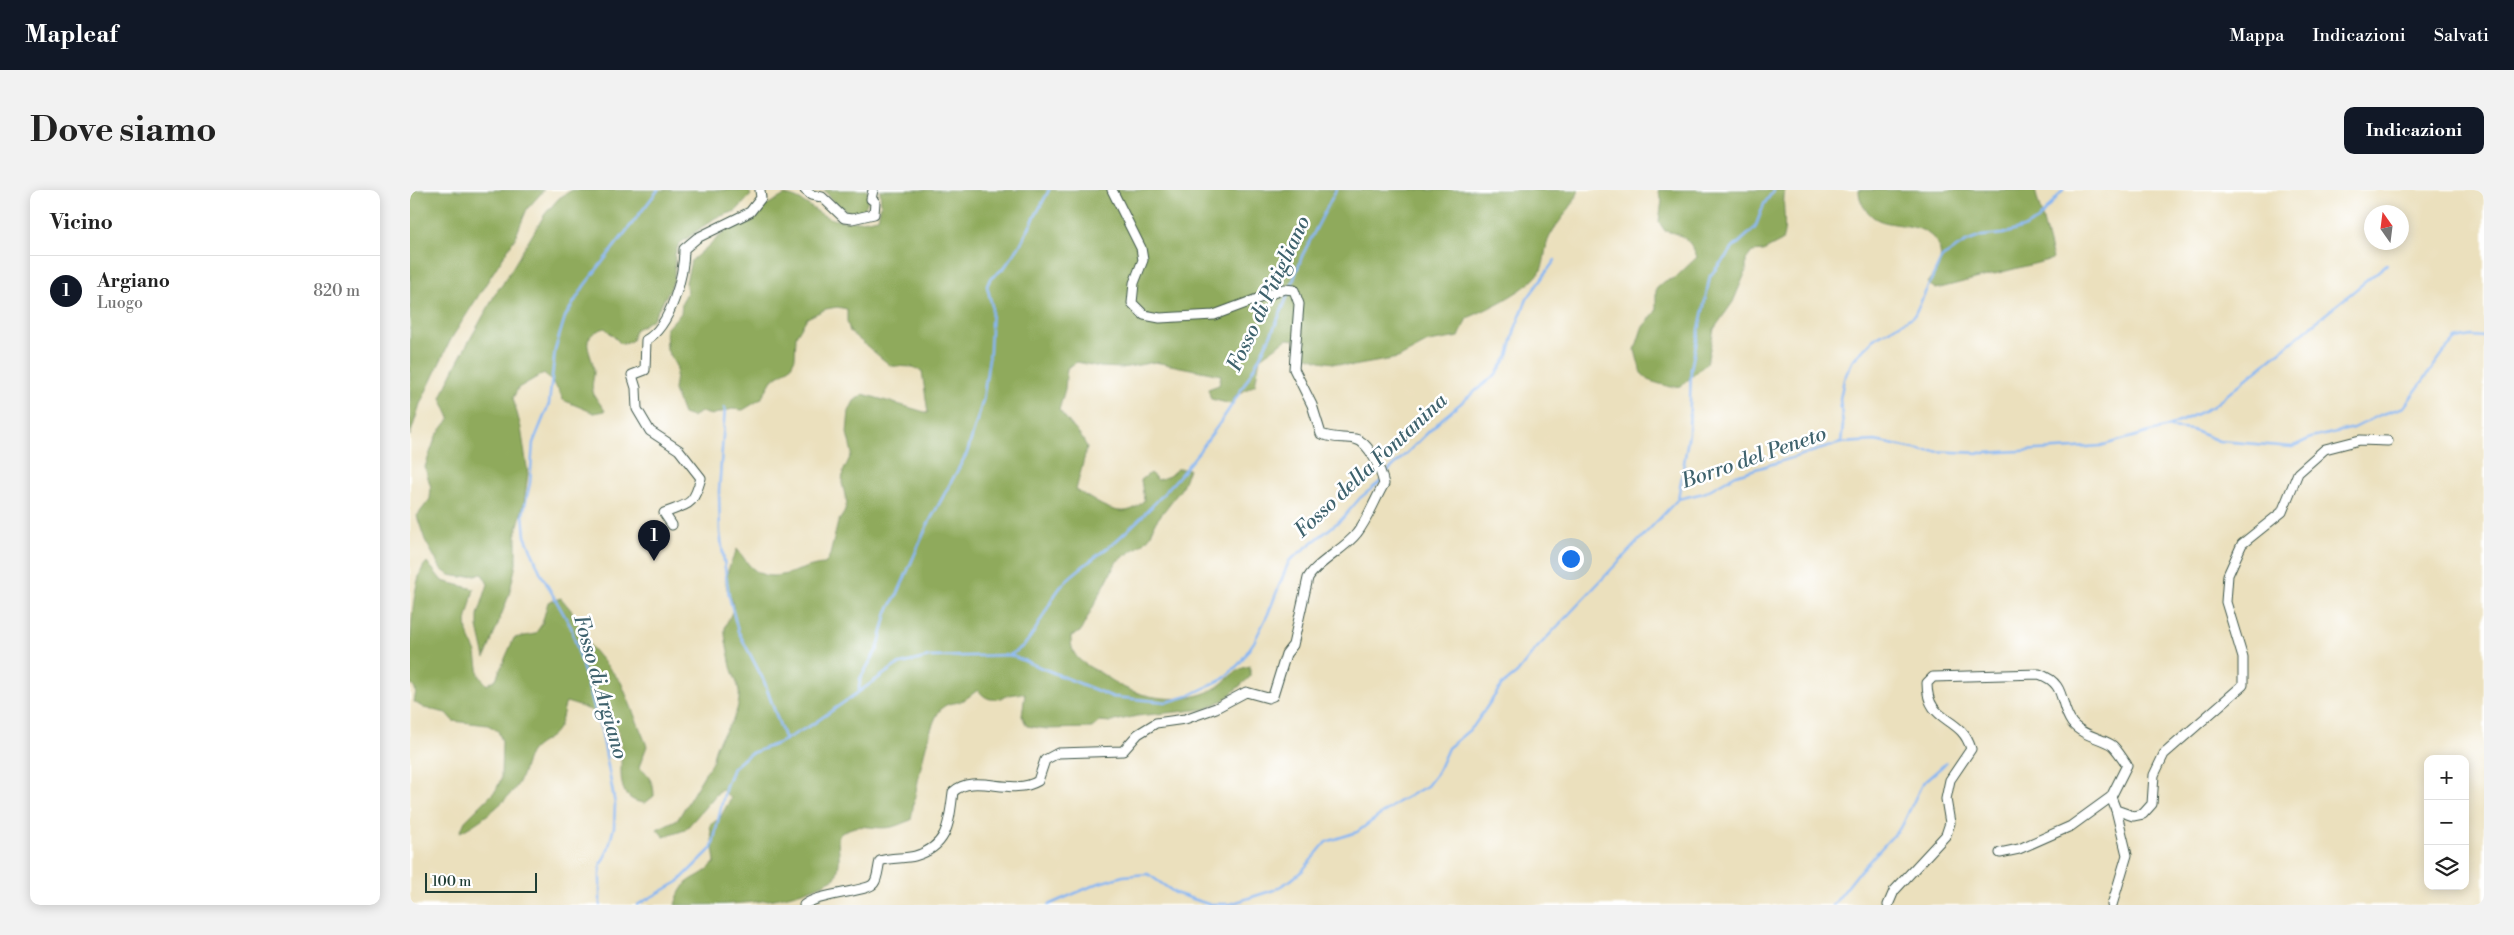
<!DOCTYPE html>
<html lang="it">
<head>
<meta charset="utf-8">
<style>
  body { margin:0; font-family:"Libre Bodoni",serif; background:#f2f2f2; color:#222 }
  .controls { position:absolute; right:15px; bottom:15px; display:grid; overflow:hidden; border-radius:10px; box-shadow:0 2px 12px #0003 }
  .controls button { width:45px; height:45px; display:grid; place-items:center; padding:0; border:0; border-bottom:1px solid #e0e0e0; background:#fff; color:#222; font:25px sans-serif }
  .compass { position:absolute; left:1954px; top:15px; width:45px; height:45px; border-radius:50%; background:#fff; box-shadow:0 2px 12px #0003; rotate:346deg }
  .scale { position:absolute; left:15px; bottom:12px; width:112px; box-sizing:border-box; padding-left:5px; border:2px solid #1f3d34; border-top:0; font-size:14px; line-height:18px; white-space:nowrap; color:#1f3d34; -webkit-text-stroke:4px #fff; paint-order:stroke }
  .you { position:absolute; left:1160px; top:368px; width:18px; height:18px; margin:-12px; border:4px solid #fff; border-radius:50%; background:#1a73e8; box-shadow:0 0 0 8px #1a73e833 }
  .badge { display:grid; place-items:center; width:32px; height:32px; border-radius:50%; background:#111827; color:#fff; font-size:16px; font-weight:700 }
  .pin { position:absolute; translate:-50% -41px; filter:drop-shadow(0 1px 2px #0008) }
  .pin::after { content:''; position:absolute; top:26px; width:18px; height:15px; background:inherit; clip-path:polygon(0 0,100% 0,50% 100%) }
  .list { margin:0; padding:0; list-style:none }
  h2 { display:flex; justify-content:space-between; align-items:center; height:65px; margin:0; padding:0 20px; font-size:21px }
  h2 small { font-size:16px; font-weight:400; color:#767676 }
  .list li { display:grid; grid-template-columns:32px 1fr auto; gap:15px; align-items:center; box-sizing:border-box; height:70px; padding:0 20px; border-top:1px solid #e0e0e0 }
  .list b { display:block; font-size:19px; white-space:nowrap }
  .list p { margin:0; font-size:16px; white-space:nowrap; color:#767676 }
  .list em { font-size:16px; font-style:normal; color:#767676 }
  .icon { flex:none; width:28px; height:28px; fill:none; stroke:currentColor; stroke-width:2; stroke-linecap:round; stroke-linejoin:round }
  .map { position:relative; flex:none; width:2074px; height:715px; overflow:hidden; border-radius:10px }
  header { display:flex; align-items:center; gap:30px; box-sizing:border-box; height:70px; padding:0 25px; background:#111827; color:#fff }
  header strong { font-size:24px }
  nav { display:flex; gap:28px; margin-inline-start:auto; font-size:18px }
  .intro { display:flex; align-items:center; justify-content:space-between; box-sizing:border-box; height:120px; padding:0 30px }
  h1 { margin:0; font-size:35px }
  .button { padding:12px 22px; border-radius:10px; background:#111827; color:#fff; font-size:18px; font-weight:700 }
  main { display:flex; gap:30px; padding:0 30px }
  aside { flex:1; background:#fff; border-radius:10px; box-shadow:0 2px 12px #0003 }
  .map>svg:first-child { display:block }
  .forest { fill:#8faa5c; stroke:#577448 }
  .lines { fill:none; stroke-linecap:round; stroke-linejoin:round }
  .stream { stroke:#88b7f3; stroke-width:2.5 }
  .minor-casing { stroke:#3e5549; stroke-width:11 }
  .minor { stroke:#fff; stroke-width:9 }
  .labels { text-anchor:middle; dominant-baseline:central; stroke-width:5; stroke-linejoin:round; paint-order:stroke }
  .water-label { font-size:21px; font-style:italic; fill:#3e626d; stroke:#fff }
</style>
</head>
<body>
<header>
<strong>Mapleaf</strong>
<nav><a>Mappa</a><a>Indicazioni</a><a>Salvati</a></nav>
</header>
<div class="intro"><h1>Dove siamo</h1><a class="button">Indicazioni</a></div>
<main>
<aside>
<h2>Vicino<small></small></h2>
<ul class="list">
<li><span class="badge">1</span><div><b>Argiano</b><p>Luogo</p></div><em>820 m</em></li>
</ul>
</aside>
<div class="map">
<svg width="2074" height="715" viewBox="0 0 2074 715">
  <rect width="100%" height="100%" fill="#fff"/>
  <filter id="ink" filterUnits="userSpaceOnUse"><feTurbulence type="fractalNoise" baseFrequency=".02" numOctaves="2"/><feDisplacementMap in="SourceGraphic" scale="10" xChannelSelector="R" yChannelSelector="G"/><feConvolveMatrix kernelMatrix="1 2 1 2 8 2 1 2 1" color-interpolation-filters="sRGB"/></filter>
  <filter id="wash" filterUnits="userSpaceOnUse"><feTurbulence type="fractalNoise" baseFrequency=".0096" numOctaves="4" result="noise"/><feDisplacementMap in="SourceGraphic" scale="20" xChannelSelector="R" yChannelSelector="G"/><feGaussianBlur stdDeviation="1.12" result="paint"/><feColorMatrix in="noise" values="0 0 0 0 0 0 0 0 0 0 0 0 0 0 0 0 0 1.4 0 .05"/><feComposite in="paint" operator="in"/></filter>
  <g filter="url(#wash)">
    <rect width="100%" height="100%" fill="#ebe0bd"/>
    <g class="forest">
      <polygon points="0,0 134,0 117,19 105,48 41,149 10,214 0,246"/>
      <path d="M162 0H338L341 5 326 21 305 28 269 54 265 64 264 89 260 99 243 129 225 140 222 151 211 154 195 138C165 147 183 162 184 182 184 188 181 195 183 201 184 208 192 215 195 221L184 223 153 210 149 200 134 183 108 198 103 208 111 238 118 284 114 313 106 343V374L99 405 75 468 68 437V425L78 394 72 384 51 387 39 385 31 379 15 350 7 326 20 309 21 298 15 277 26 246 40 228 31 208C43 177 60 150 76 121 82 112 84 103 92 95L135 24 149 8Z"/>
      <polygon points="414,0 458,0 457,13 453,22 442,24 424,12"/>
      <path d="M470 0H1169C1163 18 1149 29 1140 46 1134 57 1136 69 1131 80 1123 97 1075 121 1057 128L1049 147 1018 152 988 168 943 176 910 171 890 164 887 150 877 149 850 168 845 195 826 205 821 214 801 209 798 199 809 195 811 185 745 172 712 178 690 177 667 172 657 178 655 199 649 220 672 248 677 257 666 300C688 312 713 335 734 310L731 290 740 283 748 290 759 286 767 279H779L771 299 744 334 741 345 734 353 707 371 670 442 661 446C660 467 672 473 689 482 698 487 706 494 715 498 741 510 776 513 802 500 818 492 822 479 840 476V487L815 509 796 519 727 526 700 532 690 531 682 538 637 539 617 536 612 526 615 504C593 501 584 520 568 500 563 503 558 508 552 511 545 514 537 512 531 519 518 532 504 609 501 630 495 632 489 635 482 637 460 641 448 629 428 646 428 662 432 673 425 688 376 715 320 715 265 715 274 683 287 693 305 672L300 635 310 628 321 608 311 599 275 640 254 647 247 639 268 629 303 570C305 544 326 538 329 509 331 496 322 485 320 472 319 462 314 448 315 438 316 431 323 424 323 417 323 409 319 406 317 399 313 385 322 372 327 359 332 365 336 372 341 377 364 399 391 374 415 374L420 365 428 332 434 323 437 313 432 293 433 282 442 263 437 243 439 221 444 211 453 204 518 223 512 181 503 177 481 176 440 142 437 131V119L427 117 416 119 397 128 386 146 385 168 380 178 362 190 351 209 333 220 322 219 301 225 291 222 282 227 273 224 264 200 267 178 257 160 256 139 271 123 272 112 277 103 276 92 281 71 319 38 340 33 349 26 355 16 375 5C392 8 399 17 413 25 430 34 450 32 468 28L471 15Z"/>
      <path d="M1248 0H1375C1371 18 1378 33 1372 51L1353 61 1342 62 1336 70V81L1323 112 1304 139 1297 173 1271 196 1260 197 1240 191 1231 183 1225 160 1232 138 1246 121V99L1255 91 1265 88 1287 67C1281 50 1272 44 1255 41L1249 32 1252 10Z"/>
      <path d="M1449 0H1625L1643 69 1526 99 1517 93C1526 81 1535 70 1528 55 1514 28 1478 40 1462 26 1454 19 1449 11 1449 0Z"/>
      <path d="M17 372 32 391 64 399 56 431 57 442 66 463 69 485 77 495 86 489 104 448 125 444 132 434 138 412 151 408 161 420 177 452 211 492 237 556 229 577C239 586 244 592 244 606L235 613C192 609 225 556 202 532 195 524 167 515 156 512 152 522 153 532 146 541 139 551 127 552 120 563 115 572 114 583 109 592 100 609 68 634 50 642L55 631 86 600 91 589 92 551 88 541 78 535 43 531 36 523 14 518 4 512 6 501 0 492C0 464 0 387 17 372Z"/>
    </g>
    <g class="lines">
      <g class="stream">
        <polyline points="881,97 892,66 926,0"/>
        <polyline points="315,218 309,301 310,343 319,406 328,441 354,491 375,550"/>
        <polyline points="1760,238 1782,240 1809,251 1882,257 1901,248 1944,238 1970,225 1994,217 2034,162 2046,149 2062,146 2074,147"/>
        <polyline points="1431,253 1433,235 1430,209 1434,189 1443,170 1465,148 1504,126 1532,67 1556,52 1572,46 1593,44 1613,38 1628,30 1653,0"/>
        <polyline points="973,286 1033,228 1086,184 1098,166 1105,139 1117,109 1145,70"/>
        <polyline points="1268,309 1279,243 1281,179 1300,86 1323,58 1345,38 1354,14 1364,0"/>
        <path d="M600 465C605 462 611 458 615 454 633 434 639 406 659 388 674 374 692 363 707 350 781 284 844 195 879 102"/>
        <polyline points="449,500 450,489 468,458 477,422 488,403 517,336 557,263 573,210 580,161 582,116 577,96 580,89 594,78 609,57 639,0"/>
        <polyline points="190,715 190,676 198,660 204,637 205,614 192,544 161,437 131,384 115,346 113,324 120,293 123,253 139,214 145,160 155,127 174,96 248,0"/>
        <polyline points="227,715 268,692 302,658 316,595 323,578 339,564 369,553 403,534 487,475 519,467 600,465 703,507 757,512 778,506 813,489 829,474 844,452 858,424 879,371 932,329 950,308 971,291"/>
        <polyline points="638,715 689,693 713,686 738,684 765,703 798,714 820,714 864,700 881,690 892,681 916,652 947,642 988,612 1017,596 1027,583 1038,558 1063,537 1092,495 1107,483 1125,460 1268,309 1294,303 1326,285 1431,253 1465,251 1514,261 1573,263 1665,258 1690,256 1758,237 1802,217 1977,74"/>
        <polyline points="1423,715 1450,681 1492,636 1512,594 1536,573"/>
      </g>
    </g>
  </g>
  <g filter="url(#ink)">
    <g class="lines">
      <g class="minor-casing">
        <g id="minor">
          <polyline points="395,0 401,5 412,7 434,28 442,29 464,24 465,12 461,9 463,0"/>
          <path d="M262 335 254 323C280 313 283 316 291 288L269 260 240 241 227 219 226 198 222 185 235 180 236 150C261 136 274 85 274 59L287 48 340 22 351 8 350 0"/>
          <polyline points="1701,607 1706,620 1723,626 1733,624 1742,614 1744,585 1754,564 1833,495 1833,468 1816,412 1818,385 1832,354 1872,322 1888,283 1915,259 1950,250 1978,251"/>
          <path d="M394 715C409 703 459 702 464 693 468 688 468 677 470 671 481 667 494 669 505 666 539 656 539 632 543 602 564 582 601 607 628 591L635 570 648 563 713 561 728 544 746 533 775 529 806 518 836 502 858 508 863 506 876 464 883 455 898 388C907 372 935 359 947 343 958 329 965 309 974 294 971 281 960 252 945 249 933 247 923 249 911 244L902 215 884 179 889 114 884 100 874 99 804 125 750 128 734 125 722 113 724 93 733 70 731 58 702 0"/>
          <path d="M1478 715 1484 701 1536 645 1540 633 1536 609 1540 590 1561 559C1551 524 1517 535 1517 493L1523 487 1629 484C1658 494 1648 514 1662 533 1672 546 1695 549 1703 556 1708 561 1713 569 1717 575L1701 607 1661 636 1609 659 1590 663"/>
          <polyline points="1702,715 1717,665 1706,620"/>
        </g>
      </g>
      <use href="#minor" class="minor"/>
    </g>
  </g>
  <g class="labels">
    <g class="water-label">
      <text transform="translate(859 104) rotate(-65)">Fosso di Pitigliano</text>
      <text transform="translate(1344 268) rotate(-19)">Borro del Peneto</text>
      <text transform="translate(961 276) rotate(-43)">Fosso della Fontanina</text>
      <text transform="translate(190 497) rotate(74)">Fosso di Argiano</text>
    </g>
  </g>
</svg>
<div class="controls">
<button>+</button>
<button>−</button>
<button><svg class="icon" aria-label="layers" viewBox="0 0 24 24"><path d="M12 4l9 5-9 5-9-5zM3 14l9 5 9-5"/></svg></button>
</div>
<svg class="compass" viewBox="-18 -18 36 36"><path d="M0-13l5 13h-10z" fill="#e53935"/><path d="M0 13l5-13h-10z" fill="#767676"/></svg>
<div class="scale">100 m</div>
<div class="you"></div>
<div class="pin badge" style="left:244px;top:371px">1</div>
</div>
</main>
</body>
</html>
